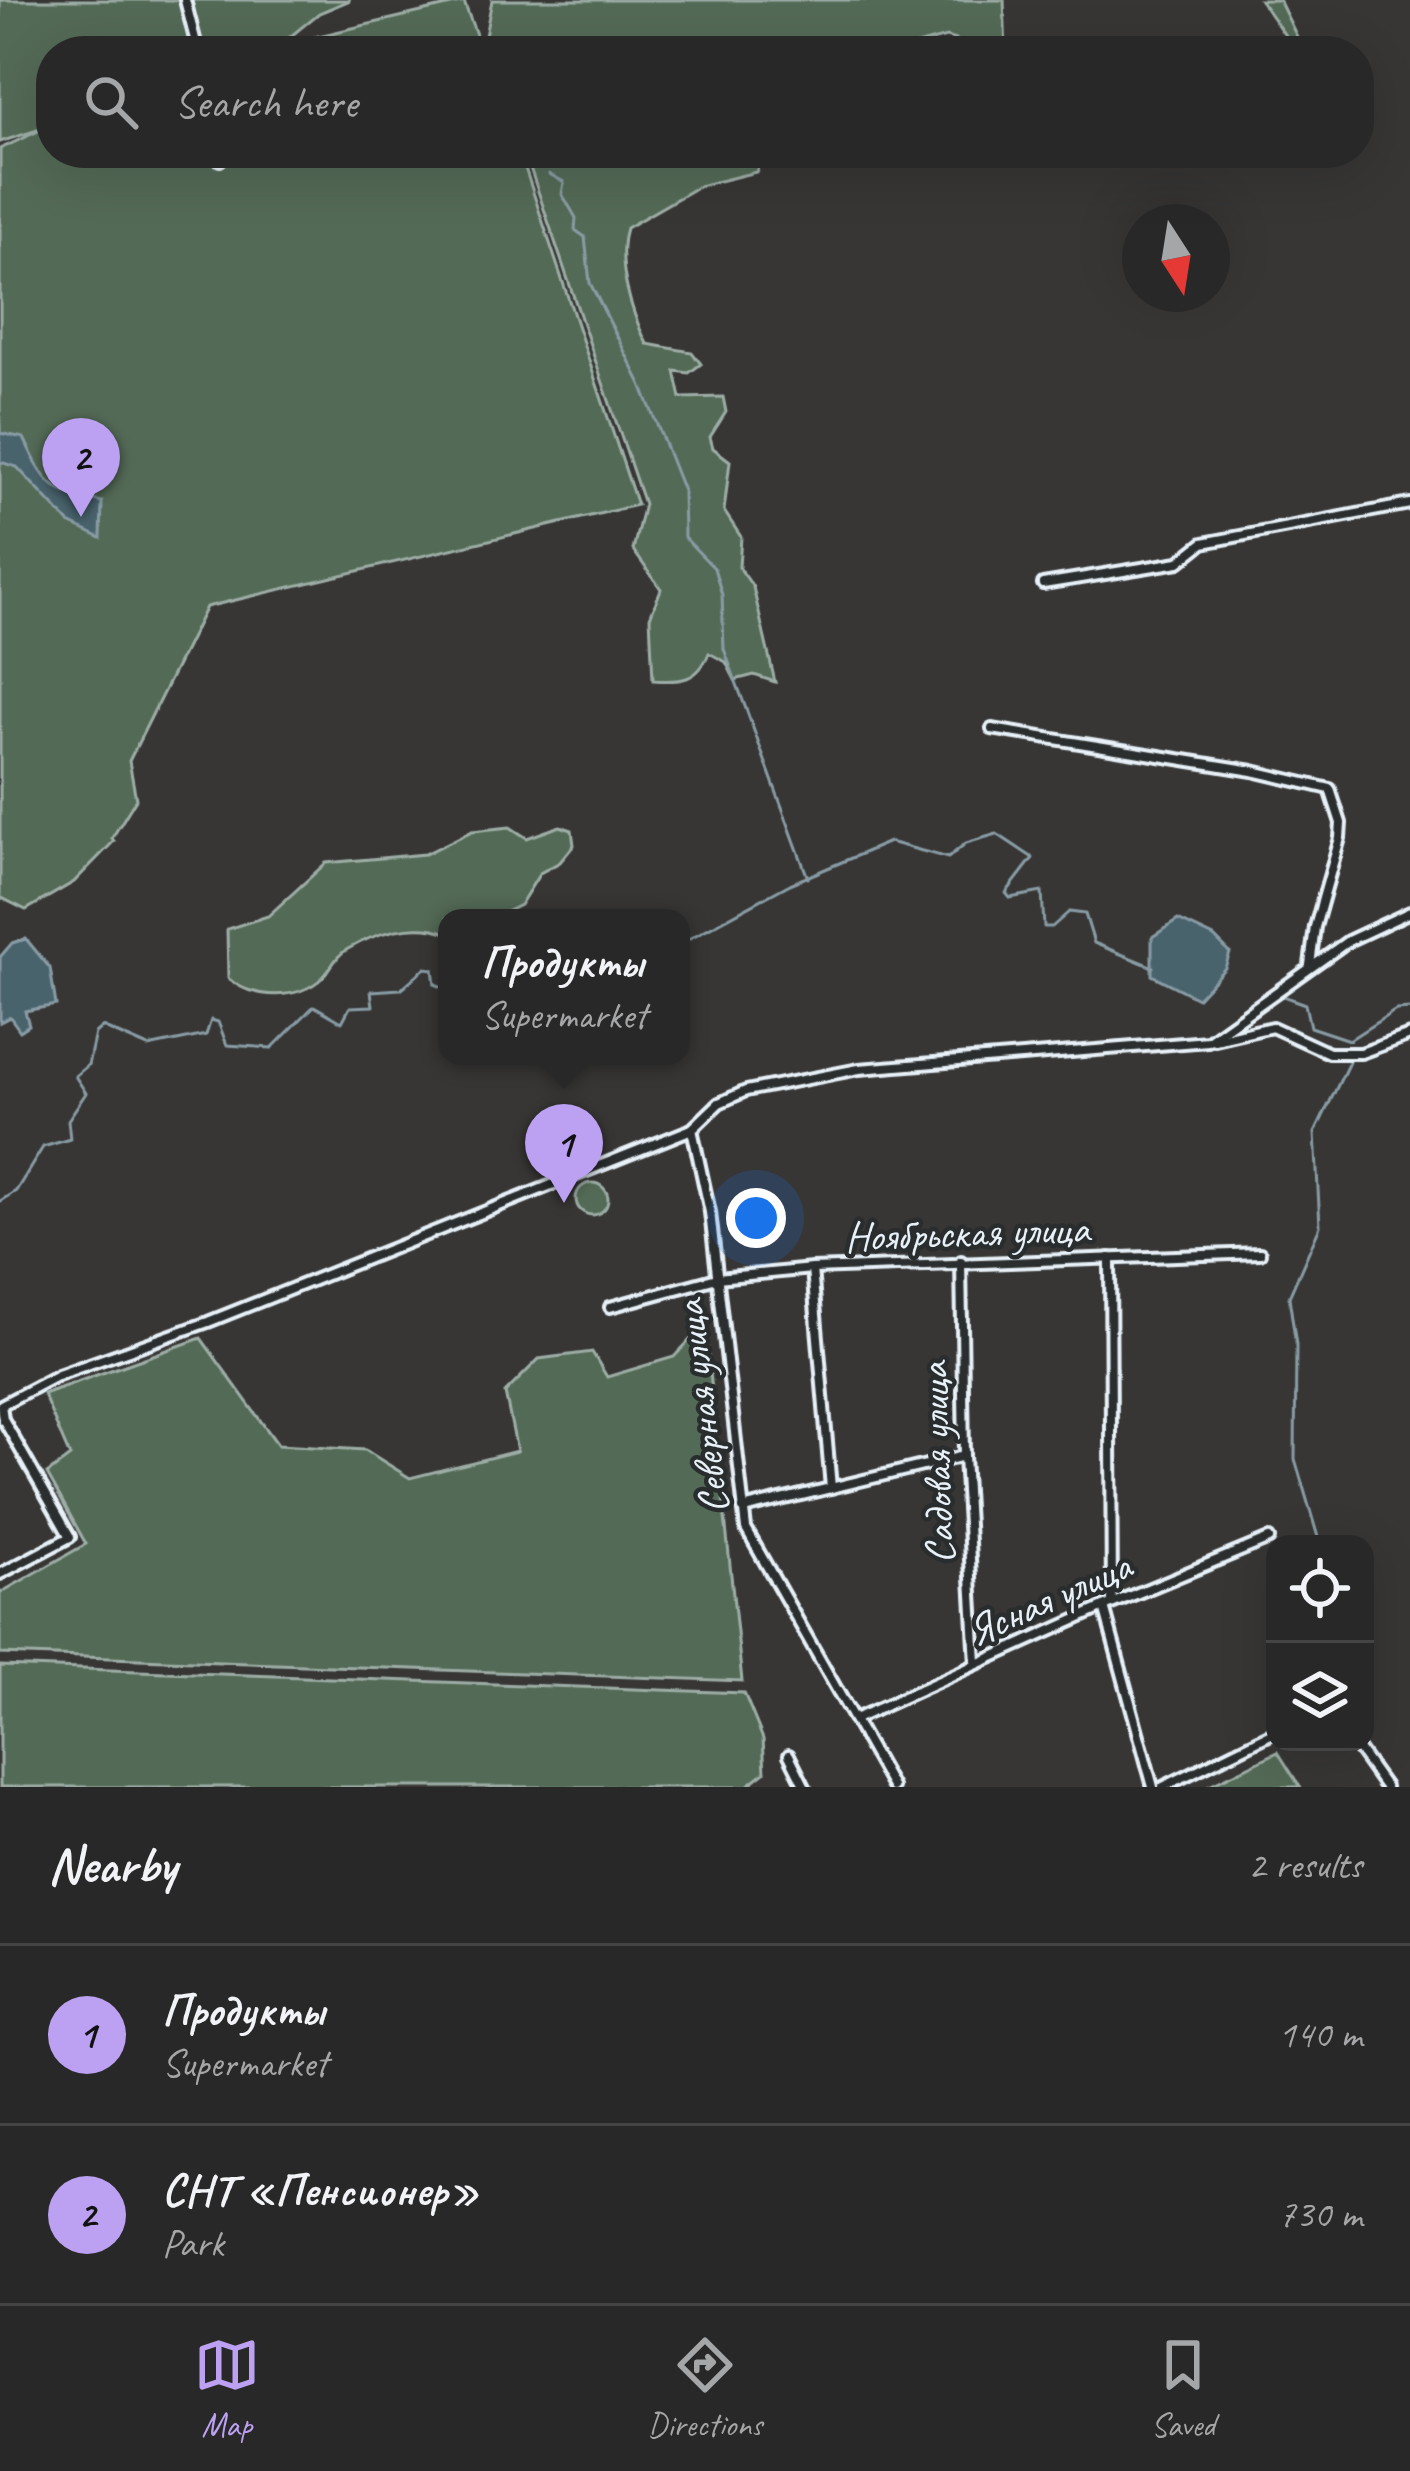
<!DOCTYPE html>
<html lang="en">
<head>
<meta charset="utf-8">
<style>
  body { margin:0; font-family:Caveat,sans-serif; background:#353434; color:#f1f3f6 }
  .controls { position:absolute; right:36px; bottom:36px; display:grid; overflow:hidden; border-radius:24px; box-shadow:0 12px 48px #0002 }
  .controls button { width:108px; height:108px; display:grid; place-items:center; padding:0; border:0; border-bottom:3px solid #454445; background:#292828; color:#f1f3f6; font:60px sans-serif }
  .compass { position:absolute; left:1122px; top:204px; width:108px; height:108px; border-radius:50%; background:#292828; box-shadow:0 12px 48px #0002; rotate:168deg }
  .you { position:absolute; left:756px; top:1218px; width:42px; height:42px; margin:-30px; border:9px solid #fff; border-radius:50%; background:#1a73e8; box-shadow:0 0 0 18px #1a73e833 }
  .badge { display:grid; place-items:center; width:78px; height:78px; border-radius:50%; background:#bca0f2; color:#111; font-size:39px; font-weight:700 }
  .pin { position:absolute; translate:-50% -99px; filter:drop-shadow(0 3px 6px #0008) }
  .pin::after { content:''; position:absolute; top:63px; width:42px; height:36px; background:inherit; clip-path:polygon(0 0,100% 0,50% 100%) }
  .popup { position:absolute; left:438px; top:909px; width:252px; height:156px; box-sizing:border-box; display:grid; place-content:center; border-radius:24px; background:#292828; filter:drop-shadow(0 3px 9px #0005); font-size:39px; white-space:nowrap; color:#a5a6a8 }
  .popup b { font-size:45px; color:#f1f3f6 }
  .popup::after { content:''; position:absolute; left:50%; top:100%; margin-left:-24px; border:24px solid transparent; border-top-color:#292828 }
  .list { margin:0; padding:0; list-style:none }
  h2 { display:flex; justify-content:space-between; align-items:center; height:156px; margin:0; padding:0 48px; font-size:51px }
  h2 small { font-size:39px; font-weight:400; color:#a5a6a8 }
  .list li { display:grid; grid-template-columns:78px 1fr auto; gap:36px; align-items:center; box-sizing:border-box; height:180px; padding:0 48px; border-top:3px solid #454445 }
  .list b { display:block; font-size:45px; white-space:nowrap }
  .list p { margin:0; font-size:39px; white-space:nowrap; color:#a5a6a8 }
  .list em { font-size:39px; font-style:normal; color:#a5a6a8 }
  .icon { flex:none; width:66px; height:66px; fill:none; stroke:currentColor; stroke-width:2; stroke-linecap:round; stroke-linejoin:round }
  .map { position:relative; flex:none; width:1410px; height:1787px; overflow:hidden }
  .search { position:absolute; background:#292828; box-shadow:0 12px 48px #0002; left:36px; right:36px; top:36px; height:132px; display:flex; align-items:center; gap:30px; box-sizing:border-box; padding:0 42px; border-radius:48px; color:#a5a6a8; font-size:45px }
  .sheet { height:516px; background:#292828 }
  nav { display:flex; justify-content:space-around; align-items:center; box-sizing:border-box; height:168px; border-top:3px solid #454445; background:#292828; font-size:33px; color:#a5a6a8 }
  nav a { display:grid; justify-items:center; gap:6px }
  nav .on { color:#bca0f2 }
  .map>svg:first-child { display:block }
  .green { fill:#536a56; stroke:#9eaea7; stroke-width:3 }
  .water { fill:#49636d; stroke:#899ca5; stroke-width:3 }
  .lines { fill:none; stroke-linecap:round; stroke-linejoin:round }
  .stream { stroke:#899ca5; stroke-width:3 }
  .minor-casing { stroke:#e8f1f8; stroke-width:16 }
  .minor { stroke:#2a2d2e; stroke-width:8 }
  .labels { text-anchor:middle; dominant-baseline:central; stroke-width:9; stroke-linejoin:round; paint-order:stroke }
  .street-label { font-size:42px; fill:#e8f1f8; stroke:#2a2d2e }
</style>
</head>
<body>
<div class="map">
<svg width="1410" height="1787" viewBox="0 0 1410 1787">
  <rect width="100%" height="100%" fill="#373635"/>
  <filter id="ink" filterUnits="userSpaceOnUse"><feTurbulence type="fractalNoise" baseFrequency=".00833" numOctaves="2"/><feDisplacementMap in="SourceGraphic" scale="24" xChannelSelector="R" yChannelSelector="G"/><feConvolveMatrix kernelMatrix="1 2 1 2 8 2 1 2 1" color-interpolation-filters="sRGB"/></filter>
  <g filter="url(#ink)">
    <g class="green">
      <polygon points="0,0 350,0 319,13 280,45 464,2 482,51 51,51 51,153 520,153 637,505 206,607 129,761 136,799 112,838 114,841 74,882 26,910 0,897 0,149 47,127 0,142"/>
      <polygon points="492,0 1004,0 1006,51 960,51 956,40 946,37 895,51 490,51 485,36"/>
      <polygon points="1260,0 1279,0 1304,51 1296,51"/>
      <path d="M525 153H764L756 172 699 186 626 228C616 263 631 312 647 344L692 352 701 364 689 373 675 371 681 398 723 397 726 412 710 437 713 448 730 461 724 511 741 537 739 567 753 587 775 682 754 675 735 680 726 662 709 653C698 681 681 682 653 680L650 617 661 589 633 550 644 504Z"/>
      <path d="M560 826 572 830 574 845 560 862 540 873 520 905 494 918H447V933C416 920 375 933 348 949 335 956 332 968 323 977 299 1001 251 1000 228 978L227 929 268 916 326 863 425 854 472 831 510 827 527 838Z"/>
      <circle cx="592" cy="1199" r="16"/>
      <polygon points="705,1324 742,1681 0,1654 0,1593 86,1544 47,1474 70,1457 43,1394 201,1338 278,1445 365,1450 410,1478 517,1451 505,1393 539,1359 592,1352 607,1377 674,1357"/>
      <polygon points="0,1666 744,1693 763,1739 765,1772 746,1787 0,1787"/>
      <polygon points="1278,1752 1300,1787 1205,1787"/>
    </g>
    <g class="water">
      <path d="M0 433 24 438C47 487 49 491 102 502L101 538 69 523 17 467 0 462Z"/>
      <polygon points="1178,920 1214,937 1230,953 1225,968 1197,998 1152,975 1152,937"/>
      <polygon points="26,939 50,968 56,1005 25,1011 29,1025 20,1031 10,1017 0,1022 0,957 12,943"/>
    </g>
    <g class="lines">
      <g class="stream">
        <polyline points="549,174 564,182 562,194 576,218 575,230 585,237 590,283 641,384 683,491 684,537 714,568 722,595 724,649 808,878"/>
        <polyline points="681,943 790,884 889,842 948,858 966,843 997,834 1033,858 1006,893 1010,898 1042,892 1044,927 1052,927 1069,912 1085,914 1094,943 1153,967"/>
        <polyline points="1283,996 1305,1004 1310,1027 1349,1040 1396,1010 1410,1009"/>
        <polyline points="0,1201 16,1191 43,1147 70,1139 68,1120 86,1093 75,1076 88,1065 95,1033 102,1027 148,1047 206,1035 211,1020 218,1022 227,1045 272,1048 314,1006 342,1022 350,1007 373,1006 371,991 401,989 425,968 433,969 435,984 447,989"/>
        <polyline points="1320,1544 1295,1459 1296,1345 1289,1297 1320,1226 1315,1133 1349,1062"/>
      </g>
      <g class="minor-casing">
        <g id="minor">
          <polyline points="185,0 198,51"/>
          <polyline points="218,153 220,160"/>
          <polyline points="1043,584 1179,562 1203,543 1410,504"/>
          <polyline points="992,729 1253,771 1330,789 1341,823 1340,838 1315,927 1310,965"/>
          <polyline points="1215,1040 1272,1027 1329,1053 1361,1053 1410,1035"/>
          <polyline points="692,1129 710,1212 746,1529 892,1787"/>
          <polyline points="1110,1258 1112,1603"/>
          <polyline points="961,1261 964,1456 976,1663"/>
          <polyline points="812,1269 831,1488"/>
          <polyline points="610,1307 717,1278 812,1269 1260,1253"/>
          <polyline points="743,1509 964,1456"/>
          <polyline points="0,1574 70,1537 3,1419 1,1405 58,1375 208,1322 692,1129 719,1103 746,1091 859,1069 1208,1041 1348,941 1410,912"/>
          <polyline points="1104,1607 1153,1787"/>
          <polyline points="855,1719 1104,1607 1269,1539"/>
          <polyline points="1353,1742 1385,1787"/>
          <polyline points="789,1755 805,1787"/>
          <polyline points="1163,1787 1275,1732"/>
        </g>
      </g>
      <use href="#minor" class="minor"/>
    </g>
  </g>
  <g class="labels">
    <g class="street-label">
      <text transform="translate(967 1233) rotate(-2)">Ноябрьская улица</text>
      <text transform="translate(702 1407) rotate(-97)">Северная улица</text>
      <text transform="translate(937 1463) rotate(-92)">Садовая улица</text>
      <text transform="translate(1049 1599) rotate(-24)">Ясная улица</text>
    </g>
  </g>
</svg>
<div class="controls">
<button><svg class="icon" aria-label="locate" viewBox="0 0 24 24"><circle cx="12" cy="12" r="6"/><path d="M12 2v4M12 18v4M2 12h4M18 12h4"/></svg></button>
<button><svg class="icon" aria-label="layers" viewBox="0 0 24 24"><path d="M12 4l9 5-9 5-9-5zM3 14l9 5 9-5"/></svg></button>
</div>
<svg class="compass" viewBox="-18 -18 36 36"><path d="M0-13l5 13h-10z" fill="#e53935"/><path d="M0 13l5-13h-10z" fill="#a5a6a8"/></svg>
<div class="you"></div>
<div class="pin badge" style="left:564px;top:1203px">1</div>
<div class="popup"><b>Продукты</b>Supermarket</div>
<div class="pin badge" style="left:81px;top:517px">2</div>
<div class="search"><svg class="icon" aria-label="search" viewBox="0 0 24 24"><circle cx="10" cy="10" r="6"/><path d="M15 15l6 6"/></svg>Search here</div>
</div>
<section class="sheet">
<h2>Nearby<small>2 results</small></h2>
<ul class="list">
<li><span class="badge">1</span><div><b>Продукты</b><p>Supermarket</p></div><em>140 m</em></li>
<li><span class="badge">2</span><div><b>СНТ «Пенсионер»</b><p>Park</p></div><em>730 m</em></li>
</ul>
</section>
<nav>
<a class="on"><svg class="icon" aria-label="map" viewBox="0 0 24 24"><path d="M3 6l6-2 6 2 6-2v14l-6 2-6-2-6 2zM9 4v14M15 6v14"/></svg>Map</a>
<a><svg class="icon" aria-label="directions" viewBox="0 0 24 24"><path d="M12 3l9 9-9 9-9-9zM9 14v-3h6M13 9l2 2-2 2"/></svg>Directions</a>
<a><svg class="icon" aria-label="saved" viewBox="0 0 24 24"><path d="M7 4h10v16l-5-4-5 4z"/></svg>Saved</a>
</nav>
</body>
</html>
